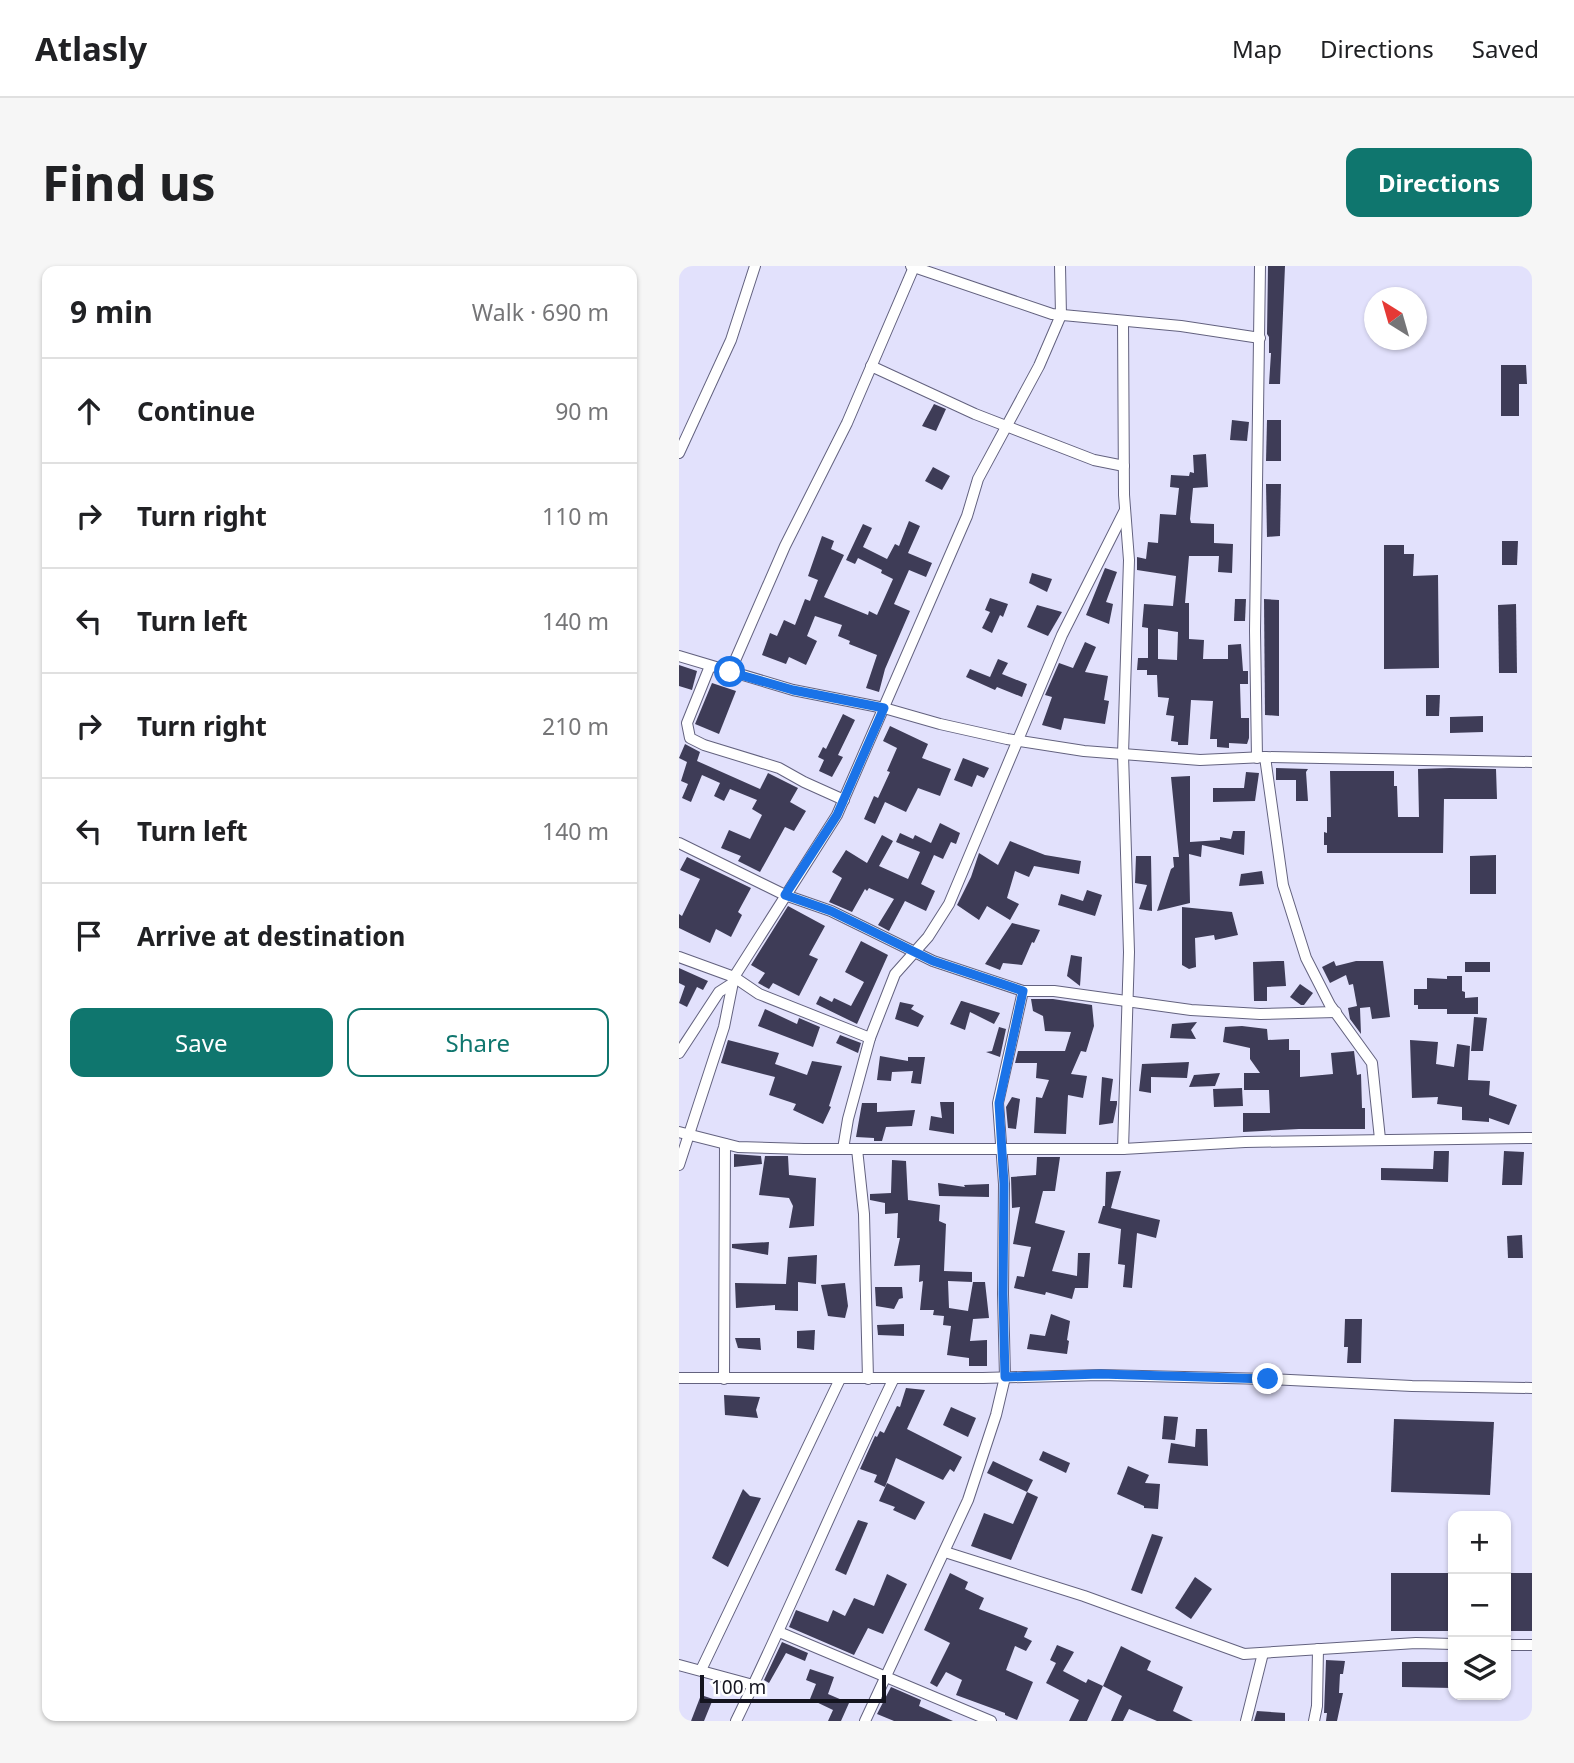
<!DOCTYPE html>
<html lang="en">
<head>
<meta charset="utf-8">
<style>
  body { margin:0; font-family:"Noto Sans",sans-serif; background:#f6f6f6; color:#202124 }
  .controls { position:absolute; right:21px; bottom:21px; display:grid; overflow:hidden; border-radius:14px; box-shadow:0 2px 5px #0004 }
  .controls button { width:63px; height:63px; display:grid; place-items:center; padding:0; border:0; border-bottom:2px solid #e0e0e0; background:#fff; color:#202124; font:35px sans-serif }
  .compass { position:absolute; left:685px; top:21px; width:63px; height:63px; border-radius:50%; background:#fff; box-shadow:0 2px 5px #0004; rotate:323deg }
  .scale { position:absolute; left:21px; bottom:18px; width:186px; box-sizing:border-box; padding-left:7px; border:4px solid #14141f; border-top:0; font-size:19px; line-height:24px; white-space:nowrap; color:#14141f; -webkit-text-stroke:5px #fff; paint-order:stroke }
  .stop { position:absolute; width:21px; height:21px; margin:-16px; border:5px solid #1a73e8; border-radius:50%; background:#fff }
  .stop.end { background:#1a73e8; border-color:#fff; box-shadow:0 2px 7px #0008 }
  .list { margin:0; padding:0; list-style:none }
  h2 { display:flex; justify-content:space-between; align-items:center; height:91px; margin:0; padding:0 28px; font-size:30px }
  h2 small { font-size:23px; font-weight:400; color:#757577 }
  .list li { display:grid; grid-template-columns:46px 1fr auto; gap:21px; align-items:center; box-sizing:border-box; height:105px; padding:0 28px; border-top:2px solid #e0e0e0 }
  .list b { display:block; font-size:26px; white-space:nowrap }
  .list em { font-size:23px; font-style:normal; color:#757577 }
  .actions { display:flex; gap:14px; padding:21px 28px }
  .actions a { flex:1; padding:16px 0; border:2px solid #0f766e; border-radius:14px; text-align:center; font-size:24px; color:#0f766e }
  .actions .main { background:#0f766e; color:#fff }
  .icon { flex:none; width:38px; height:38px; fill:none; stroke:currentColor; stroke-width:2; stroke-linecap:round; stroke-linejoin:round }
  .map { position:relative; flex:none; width:853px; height:1455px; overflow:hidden; border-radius:14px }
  header { display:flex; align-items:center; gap:42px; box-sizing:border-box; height:98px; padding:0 35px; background:#fff; border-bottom:2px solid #e0e0e0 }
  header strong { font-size:33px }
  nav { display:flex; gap:38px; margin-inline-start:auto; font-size:24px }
  .intro { display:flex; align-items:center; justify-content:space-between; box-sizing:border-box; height:168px; padding:0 42px }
  h1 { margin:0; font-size:49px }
  .button { padding:18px 32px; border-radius:14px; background:#0f766e; color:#fff; font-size:24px; font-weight:700 }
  main { display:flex; gap:42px; padding:0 42px }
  aside { flex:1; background:#fff; border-radius:14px; box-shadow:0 2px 5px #0004 }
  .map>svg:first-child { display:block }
  .building { fill:#3e3c57; fill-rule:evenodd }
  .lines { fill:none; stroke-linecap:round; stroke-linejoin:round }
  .street-casing { stroke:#63627f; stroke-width:12 }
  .street { stroke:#fff; stroke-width:10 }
  .route { stroke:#1a73e8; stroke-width:9 }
</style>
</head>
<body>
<header>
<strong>Atlasly</strong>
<nav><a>Map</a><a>Directions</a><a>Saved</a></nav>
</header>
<div class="intro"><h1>Find us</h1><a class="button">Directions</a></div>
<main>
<aside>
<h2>9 min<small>Walk · 690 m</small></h2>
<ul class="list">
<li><svg class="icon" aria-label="ahead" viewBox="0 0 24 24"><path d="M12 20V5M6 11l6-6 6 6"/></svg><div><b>Continue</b></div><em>90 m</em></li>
<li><svg class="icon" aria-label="right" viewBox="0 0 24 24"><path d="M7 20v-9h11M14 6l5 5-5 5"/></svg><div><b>Turn right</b></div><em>110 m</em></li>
<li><svg class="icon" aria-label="left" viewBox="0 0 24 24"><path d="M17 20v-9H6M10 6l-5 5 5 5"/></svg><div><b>Turn left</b></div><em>140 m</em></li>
<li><svg class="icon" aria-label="right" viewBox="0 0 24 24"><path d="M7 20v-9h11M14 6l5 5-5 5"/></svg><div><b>Turn right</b></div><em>210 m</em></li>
<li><svg class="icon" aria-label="left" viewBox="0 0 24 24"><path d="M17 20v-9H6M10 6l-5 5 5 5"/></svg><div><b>Turn left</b></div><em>140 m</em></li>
<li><svg class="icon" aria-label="arrive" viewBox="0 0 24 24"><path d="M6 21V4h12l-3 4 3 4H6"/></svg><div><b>Arrive at destination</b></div></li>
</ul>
<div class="actions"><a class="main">Save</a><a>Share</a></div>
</aside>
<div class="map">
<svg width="853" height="1455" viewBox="0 0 853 1455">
  <rect width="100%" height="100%" fill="#e2e1fc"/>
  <g class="building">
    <polygon points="589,0 606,0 601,118 590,118 592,87 590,87 590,71 588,68"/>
    <polygon points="822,99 847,99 848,118 840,118 840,150 822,150"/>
    <polygon points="255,138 267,143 257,165 243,160"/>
    <polygon points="553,154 570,156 568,175 551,174"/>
    <polygon points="588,154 602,154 602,195 587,195"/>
    <path d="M527 188 529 221 514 222 511 253 512 257 535 258V277L554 278 553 307 539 306 540 290H510L506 337H510V373L525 374 524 393H549V379L562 378 564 405H569V418H561L562 452H570V472L568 478 550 477V482L538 481V473H531L534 435 512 434 509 479H499V476L492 475 495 450 487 449 490 432 479 431 478 409H468V404H458L459 392H469V362L463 361 465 338 494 340 497 310 458 304V291L467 293 469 276 479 277 481 248 497 249 500 222 491 221 492 209 510 210 511 206 515 207 514 189ZM479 363 499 366 498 394 479 393Z"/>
    <polygon points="254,201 271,210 263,224 246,215"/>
    <polygon points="587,218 602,218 601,270 588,271"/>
    <polygon points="230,255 241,260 229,287 253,297 247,311 230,304 215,338 231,345 206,403 200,426 187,422 198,389 170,378 171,375 159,370 163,359 136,350 128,370 138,375 127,399 110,391 107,398 83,389 91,367 98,370 105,354 116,359 126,333 131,335 139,314 129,310 143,270 155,275 152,283 165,289 145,331 189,349 190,345 198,349 214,313 202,307 203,304 179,292 176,298 167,294 184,258 193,262 184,281 208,293 216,278 220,280"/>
    <polygon points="823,275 839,275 838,299 823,299"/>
    <polygon points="705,279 725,279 725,288 735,288 734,310 759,309 760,402 705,403"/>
    <polygon points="426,302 438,306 427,336 434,338 430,358 407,349"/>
    <polygon points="353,307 373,313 368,326 350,317"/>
    <polygon points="311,332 329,338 324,351 321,349 313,367 303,362 311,346 306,344"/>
    <polygon points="556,333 567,333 566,355 555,355"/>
    <polygon points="585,333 600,334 600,450 586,449"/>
    <polygon points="837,338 838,407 820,407 819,339"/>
    <polygon points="358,339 383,346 369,370 348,361"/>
    <polygon points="406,376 417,381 406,406 429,410 425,434 430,435 426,458 385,452 382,464 363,459 373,431 366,429 380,397 394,402"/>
    <polygon points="319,393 329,397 323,408 348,418 343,431 318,421 316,424 287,411 291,403 311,411"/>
    <polygon points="0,399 18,405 13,424 0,420"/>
    <polygon points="33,417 57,425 40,468 16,458"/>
    <polygon points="747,429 761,429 760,450 747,450"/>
    <polygon points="164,448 176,454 159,489 164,491 153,511 140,505 145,494 139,491 144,481 147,483"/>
    <polygon points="804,450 804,466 771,467 771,451"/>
    <polygon points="211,460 249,478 243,492 272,503 261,530 239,522 227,546 206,536 196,558 185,553 195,530 199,532 211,506 208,505 218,482 204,475"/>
    <polygon points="6,478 21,486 18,495 81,523 89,507 119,522 111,536 127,545 115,565 106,561 81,606 59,595 62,590 42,582 50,564 71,573 83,549 73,543 78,534 51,523 45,535 35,530 41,517 23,509 12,536 3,532 9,518 2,515 8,496 0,492"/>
    <polygon points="284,492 310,502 305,512 298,509 293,521 275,514"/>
    <polygon points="597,502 629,503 627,506 629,535 617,535 617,514 597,514"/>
    <polygon points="771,502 817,503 818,533 765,533 764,587 648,587 648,579 645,579 645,566 648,567 648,551 652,551 651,505 715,505 715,520 718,520 719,551 740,551 739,503"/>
    <polygon points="567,506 580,507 576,535 534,536 534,522 565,522"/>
    <polygon points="511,510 511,576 541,574 541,571 552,573 554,565 566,565 565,589 523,579 522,591 510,588 511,637 478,645 492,603 495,601 494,591 500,591 492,511"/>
    <polygon points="261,557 281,567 277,578 272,576 264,593 255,589 242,618 256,625 247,645 226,635 210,665 199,659 215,633 190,622 188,625 186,623 173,646 150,636 163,612 153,606 167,584 188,597 203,569 214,575 200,600 229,613 241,586 217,576 221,567 234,573 236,569 252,577"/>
    <polygon points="331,575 366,589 402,595 400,608 355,600 350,611 336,605 328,632 340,638 331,654 308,640 300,654 278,639 292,611 300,587 319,599"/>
    <polygon points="817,589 817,628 791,628 791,590"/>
    <polygon points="457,590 472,590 473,645 460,643 468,619 456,617"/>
    <polygon points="8,591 72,622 59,646 63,649 52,671 37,663 31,677 0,662 0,648 3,650 21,613 1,604"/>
    <polygon points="583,605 585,618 560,620 562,608"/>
    <polygon points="408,624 423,629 416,650 379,639 382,628 404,635"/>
    <polygon points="109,640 146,660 130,689 139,693 120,730 94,717 90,723 79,717 86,707 72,699"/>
    <polygon points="503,641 553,646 559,669 536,674 535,669 516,672 517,701 510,703 503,699"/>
    <polygon points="333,657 361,664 355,677 353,676 343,699 324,697 321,704 306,698"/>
    <polygon points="182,675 209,689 178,758 137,738 141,730 153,736 155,732 172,740 185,716 166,706"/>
    <polygon points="392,689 403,691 401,720 388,710"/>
    <polygon points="599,695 605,695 607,720 588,721 588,735 575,735 574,696"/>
    <polygon points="655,695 657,700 677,695 704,695 711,751 693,753 691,741 681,742 682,768 671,753 669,742 678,740 674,718 670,719 667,709 651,717 643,701"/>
    <rect x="786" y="696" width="25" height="10"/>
    <polygon points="0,702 29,715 24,724 18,721 8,741 0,737 6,720 0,717"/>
    <polygon points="768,710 783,710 783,725 786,726 786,732 799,731 799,748 768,748 768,743 739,743 739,739 735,739 735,723 748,723 748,712 768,713"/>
    <polygon points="621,718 634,727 625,739 622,739 611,731"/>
    <polygon points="352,733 374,733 413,739 415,760 407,786 402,785 392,808 408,810 404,832 389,829 387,868 355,867 357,831 363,832 370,814 357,812 358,797 336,797 339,785 386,785 392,766 366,765 364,750 354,745"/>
    <polygon points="282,735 283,735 321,747 315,758 291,746 286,764 271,758"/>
    <polygon points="221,736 235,739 232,743 245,750 239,761 216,753"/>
    <polygon points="86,743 118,758 120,752 141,761 134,781 79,760"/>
    <polygon points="795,751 808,752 804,785 792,785"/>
    <polygon points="518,756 512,764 517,773 491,772 493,758"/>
    <polygon points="563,760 588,763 589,774 610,773 610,784 621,784 621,811 654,808 652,787 675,785 678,809 682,808 683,842 686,842 686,863 620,863 564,866 564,847 591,847 590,824 565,824 565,807 581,807 571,793 571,782 544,776 546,761"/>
    <polygon points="320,761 327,763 321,791 307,786 313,785"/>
    <polygon points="161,769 182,777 179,787 157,777"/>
    <polygon points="49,774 100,787 96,798 128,809 133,795 163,800 150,840 152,841 144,858 114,844 117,838 90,829 96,811 42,797"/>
    <polygon points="731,774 759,776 757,798 775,801 778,778 791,780 789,814 811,815 810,829 838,839 830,859 810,852 810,856 783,854 783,841 758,838 759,831 733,832"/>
    <polygon points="201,790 229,795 229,791 246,791 242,818 232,817 234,805 213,806 212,815 198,814"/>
    <polygon points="510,796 508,812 472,811 472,827 460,825 463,798"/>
    <polygon points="541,807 536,820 510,821 515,809"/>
    <polygon points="423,811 434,813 431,835 438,835 438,838 434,857 420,859"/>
    <polygon points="563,822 564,840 535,841 534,823"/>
    <polygon points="333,831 341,833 337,863 329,862 327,841"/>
    <polygon points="261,836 275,836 275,868 250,864 252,850 263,852"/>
    <polygon points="183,837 198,837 198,846 236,844 233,860 207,861 203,875 195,875 195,872 177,871"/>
    <polygon points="755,885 770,885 769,916 702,914 702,902 754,903"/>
    <polygon points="825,885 845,886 843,919 823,919"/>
    <polygon points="55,888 82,890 83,898 55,901"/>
    <polygon points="86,890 109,890 110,909 137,912 135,960 110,962 114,940 110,932 80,929"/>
    <polygon points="358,891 381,891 376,925 364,925 356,957 386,965 373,1005 398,1010 399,987 411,987 409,1022 396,1022 393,1033 367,1026 366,1029 335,1022 338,1010 345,1011 352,981 334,978 341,941 333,942 332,911 357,909"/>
    <polygon points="213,894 227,895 229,934 261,939 260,955 267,958 265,1005 293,1006 293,1016 269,1015 270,1042 289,1045 294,1016 306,1016 310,1052 294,1053 291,1075 308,1074 308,1100 290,1100 290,1092 268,1089 272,1060 264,1059 265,1050 254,1049 255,1044 241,1044 244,1015 240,1016 241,999 215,1000 221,972 218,972 219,947 206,948 206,937 191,934 191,928 212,927"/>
    <polygon points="442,905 432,942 481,954 477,972 458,967 453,1022 444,1021 446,999 439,998 442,963 419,957 424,940 426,940 427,906"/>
    <polygon points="259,917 286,921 285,919 310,918 310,931 260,930"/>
    <polygon points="843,969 844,992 829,992 828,970"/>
    <polygon points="90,976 89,989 53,982 53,978"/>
    <polygon points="138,989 137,1018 119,1016 119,1045 96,1044 96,1039 57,1042 56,1017 107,1018 109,991"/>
    <polygon points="166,1017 169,1040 166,1052 149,1050 142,1019"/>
    <polygon points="196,1021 223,1021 224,1032 220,1033 215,1043 197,1040"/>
    <polygon points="372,1048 391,1055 388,1074 390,1075 388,1088 348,1083 351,1068 366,1070"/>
    <polygon points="666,1053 683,1053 682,1097 668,1097 669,1081 665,1081"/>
    <polygon points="225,1058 225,1070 199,1069 198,1059"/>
    <polygon points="136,1064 135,1084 118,1082 118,1065"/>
    <polygon points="56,1072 81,1072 82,1084 59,1082"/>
    <polygon points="227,1122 246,1124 228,1163 283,1191 275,1206 271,1203 264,1214 217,1192 206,1221 195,1216 198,1209 181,1203 196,1170 198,1171 201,1165 205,1167 218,1140 221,1141"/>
    <polygon points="45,1129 81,1131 77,1144 79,1152 46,1149"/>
    <polygon points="272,1141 297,1152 289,1171 264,1159"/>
    <polygon points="485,1150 499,1151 496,1174 483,1173"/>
    <polygon points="715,1153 815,1156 811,1229 712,1226"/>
    <polygon points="517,1163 528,1163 529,1200 489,1197 492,1177 516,1181"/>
    <polygon points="364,1185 391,1197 387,1207 360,1194"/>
    <polygon points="314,1195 354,1214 348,1226 308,1207"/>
    <polygon points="449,1200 470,1209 466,1217 481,1218 479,1243 465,1242 465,1240 438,1228"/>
    <polygon points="208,1217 246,1236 236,1254 214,1244 216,1241 200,1235"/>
    <polygon points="64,1223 71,1230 82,1232 49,1301 33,1292"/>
    <polygon points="348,1226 359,1231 332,1294 292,1280 305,1247 334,1258"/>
    <polygon points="179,1254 189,1257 167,1309 156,1304"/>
    <polygon points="473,1268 484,1271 463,1328 452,1324"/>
    <polygon points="271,1307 289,1316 286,1323 305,1332 300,1343 349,1362 345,1371 353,1375 347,1385 336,1380 327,1404 354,1416 338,1454 326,1449 326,1447 277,1429 283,1414 267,1406 258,1421 251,1417 271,1377 245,1364"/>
    <rect x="712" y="1307" width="62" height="58"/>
    <rect x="827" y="1307" width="26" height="58"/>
    <polygon points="208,1308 228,1318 204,1368 189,1362 175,1389 110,1361 117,1344 149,1356 154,1344 166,1350 175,1332 195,1340"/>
    <polygon points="516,1311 533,1323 512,1353 496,1342"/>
    <polygon points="103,1376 129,1387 126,1395 107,1387 90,1417 85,1414"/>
    <polygon points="378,1379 395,1386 384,1405 407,1417 409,1413 424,1420 408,1455 390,1455 400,1434 367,1417 377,1397 371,1394"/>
    <polygon points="442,1380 472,1395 468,1404 504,1421 494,1445 514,1455 478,1455 450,1443 444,1455 432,1455 443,1430 424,1420"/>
    <polygon points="647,1394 666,1395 664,1408 661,1408 660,1427 664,1427 658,1455 647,1455 648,1447 645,1447"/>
    <polygon points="723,1396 774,1396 774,1422 723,1421"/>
    <polygon points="131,1403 155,1411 149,1428 170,1437 162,1455 149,1455 154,1444 131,1433 137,1418 127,1414"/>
    <polygon points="212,1421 242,1434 240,1440 274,1455 215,1455 198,1448"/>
    <polygon points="22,1429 34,1433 25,1455 12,1455"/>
    <polygon points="578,1445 606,1447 606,1455 575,1455"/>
  </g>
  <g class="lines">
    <g class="street-casing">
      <g id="street">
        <polyline points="232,0 373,48 502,60 581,72"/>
        <polyline points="444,55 445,229 450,294 444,488 450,686 444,883"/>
        <polyline points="192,100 296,148 415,194 445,200"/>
        <polyline points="0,187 52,74 76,0"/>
        <polyline points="0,390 114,424 205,442 261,458 328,473 405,485 521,494 586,491 853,496"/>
        <polyline points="31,400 8,457 11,472 25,479 100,502 125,516 165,534"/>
        <polyline points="51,406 106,280 168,157 235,1"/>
        <polyline points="586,491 604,619 627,692 651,739 693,797 701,873"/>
        <polyline points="578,492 576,365 581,0"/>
        <polyline points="0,577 106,629 152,645 254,695 344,725 375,725 512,744 581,748 657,746"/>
        <polyline points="0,691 55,711 80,728 191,772"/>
        <polyline points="0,787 40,726 54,717"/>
        <polyline points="0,866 59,881 125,883 444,883 566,876 853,872"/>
        <polyline points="164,883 169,853 191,772 216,708 249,671 270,638 383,369 446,244"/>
        <polyline points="178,883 185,948 189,1113"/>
        <polyline points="0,899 45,761 55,711 158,549 288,250 299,213 360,100 382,49 381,0"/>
        <polyline points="0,1112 304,1112 421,1109 589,1113 733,1120 853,1122"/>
        <polyline points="45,1113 46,878"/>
        <polyline points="266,1286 405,1330 565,1388 737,1377 774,1378"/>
        <polyline points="100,1366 312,1455"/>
        <polyline points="827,1379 853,1379"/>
        <polyline points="0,1399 74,1419"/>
        <polyline points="22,1404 161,1113"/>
        <path d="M57 1455C112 1342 160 1226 215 1112"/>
        <polyline points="186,1455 289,1234 317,1149 326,1111 324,1028 325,918 319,837 344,725"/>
        <polyline points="567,1455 584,1387"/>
        <polyline points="635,1455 638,1440 639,1383"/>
      </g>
    </g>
    <use href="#street" class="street"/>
  </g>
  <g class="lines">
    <polyline class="route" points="51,406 114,424 205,442 158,549 106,629 152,645 254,695 344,725 320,837 325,918 324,1028 326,1111 421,1108 589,1113"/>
  </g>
</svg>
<div class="controls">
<button>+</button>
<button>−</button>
<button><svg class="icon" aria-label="layers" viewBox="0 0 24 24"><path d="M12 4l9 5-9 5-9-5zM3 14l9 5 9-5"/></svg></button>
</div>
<svg class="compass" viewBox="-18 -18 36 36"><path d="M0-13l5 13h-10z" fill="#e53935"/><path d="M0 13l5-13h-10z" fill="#757577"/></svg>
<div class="scale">100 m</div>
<div class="stop" style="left:51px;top:406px"></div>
<div class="stop end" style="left:589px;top:1113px"></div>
</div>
</main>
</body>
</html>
